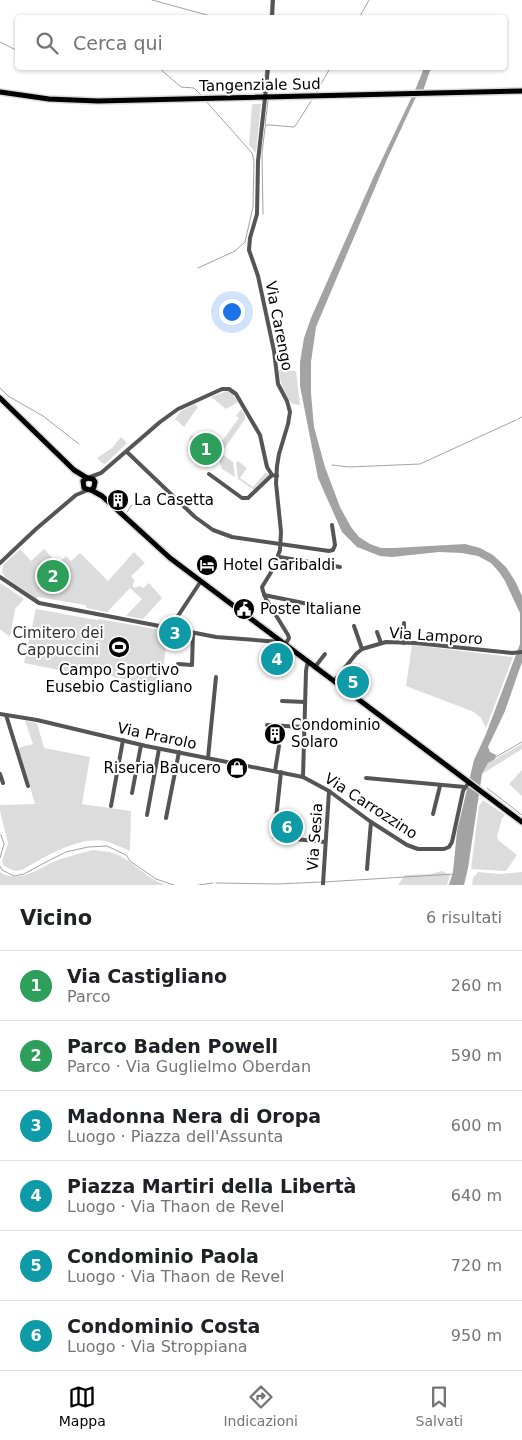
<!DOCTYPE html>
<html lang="it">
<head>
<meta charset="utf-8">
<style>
  body { margin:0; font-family:"DejaVu Sans",sans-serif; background:#f2f2f2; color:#202124 }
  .you { position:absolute; left:231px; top:311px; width:18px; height:18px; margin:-12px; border:4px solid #fff; border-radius:50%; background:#1a73e8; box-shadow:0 0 0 8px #1a73e833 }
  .badge { display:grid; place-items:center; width:32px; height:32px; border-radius:50%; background:#000; color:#fff; font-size:16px; font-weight:700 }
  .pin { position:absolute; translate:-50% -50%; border:2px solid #fff; box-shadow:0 1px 5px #0006 }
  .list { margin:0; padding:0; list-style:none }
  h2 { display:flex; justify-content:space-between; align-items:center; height:65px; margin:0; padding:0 20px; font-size:21px }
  h2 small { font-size:16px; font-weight:400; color:#757577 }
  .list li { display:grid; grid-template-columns:32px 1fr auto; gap:15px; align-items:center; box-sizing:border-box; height:70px; padding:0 20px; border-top:1px solid #e0e0e0 }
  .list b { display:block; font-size:19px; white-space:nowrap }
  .list p { margin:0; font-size:16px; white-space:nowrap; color:#757577 }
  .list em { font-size:16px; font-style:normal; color:#757577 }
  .icon { flex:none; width:28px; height:28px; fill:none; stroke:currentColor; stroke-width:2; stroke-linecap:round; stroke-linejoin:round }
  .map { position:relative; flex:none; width:522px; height:885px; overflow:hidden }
  .search { position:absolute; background:#fff; box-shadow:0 1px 4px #0004; left:15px; right:15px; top:15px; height:55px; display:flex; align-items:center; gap:12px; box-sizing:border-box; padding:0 18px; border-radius:5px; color:#757577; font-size:19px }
  .sheet { height:485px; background:#fff }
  nav { display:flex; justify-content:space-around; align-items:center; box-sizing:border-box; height:70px; border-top:1px solid #e0e0e0; background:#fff; font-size:14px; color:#757577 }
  nav a { display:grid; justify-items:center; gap:2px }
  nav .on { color:#000 }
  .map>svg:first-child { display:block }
  .green { fill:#dcdcdc }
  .water { fill:#a3a3a3 }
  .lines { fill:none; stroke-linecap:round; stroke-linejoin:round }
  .stream { stroke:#a3a3a3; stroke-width:1 }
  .major-casing { stroke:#dbdbdb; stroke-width:8 }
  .minor { stroke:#555; stroke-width:4 }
  .major { stroke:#000; stroke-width:5 }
  .labels { text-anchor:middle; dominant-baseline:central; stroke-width:4; stroke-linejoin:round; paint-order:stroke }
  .street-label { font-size:15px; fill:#000; stroke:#fff }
  .poi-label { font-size:15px; fill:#000; stroke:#fff; text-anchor:start }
  .park-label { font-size:15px; fill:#333; stroke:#fff }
</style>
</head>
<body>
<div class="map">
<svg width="522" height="885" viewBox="0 0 522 885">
  <rect width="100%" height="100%" fill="#fff"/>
  <g class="green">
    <polygon points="252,104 261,104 256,153 249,145"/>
    <path d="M279 370 296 371 300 405 292 404C285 393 279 383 279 370Z"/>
    <polygon points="227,391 232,393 238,402 226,409 211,397"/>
    <polygon points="195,404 198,407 184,427 175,419 181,411"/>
    <polygon points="241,409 245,415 245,419 222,452 217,448 239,418 236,416"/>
    <polygon points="192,435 221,453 216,460 191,445 189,439"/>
    <polygon points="121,437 127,443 126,444 105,464 102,463 97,458 112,448"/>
    <polygon points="223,455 233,462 235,477 222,469 219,461"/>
    <polygon points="238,461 247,468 240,478 253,487 266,472 269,475 254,490 238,479 236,463"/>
    <polygon points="20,549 31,561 44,549 58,564 66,556 71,561 80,553 108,581 134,552 145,563 131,576 135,581 133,583 133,586 134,588 140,586 143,588 149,583 162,598 143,619 126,616 142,599 130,588 107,612 87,608 85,605 38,597 37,599 5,577 2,571 3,565"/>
    <polygon points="0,583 24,599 15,609 10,637 0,629"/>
    <polygon points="36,609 91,619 98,620 99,619 162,630 161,635 167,636 164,663 155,685 84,671 84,677 79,676 79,674 24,663"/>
    <polygon points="412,645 513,657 486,728 481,718 474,712 406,686"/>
    <path d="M25 721 37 723 44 748 90 757 82 804 131 811 130 851C123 848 116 845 109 842 81 834 45 857 22 870L15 871 4 866 2 861 8 843 0 811V805L35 804 18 748 33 744Z"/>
    <polygon points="522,744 522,749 482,774 488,763"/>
    <polygon points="522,770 522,796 509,784"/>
    <polygon points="483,800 505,815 502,818 497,837 499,841 517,855 506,871 471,869 479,806"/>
    <path d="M93 850C99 851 107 851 113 853 133 860 145 878 166 885H0V872C21 885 39 867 58 860 70 856 81 853 93 850Z"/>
    <polygon points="442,871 450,875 447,885 398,885 405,875 430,874"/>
    <polygon points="478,872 500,874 522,872 522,885 472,885 473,878"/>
  </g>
  <polygon class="water" points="424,68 431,68 423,91 415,99 388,157 316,327 311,362 311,393 314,427 325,467 340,507 351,527 359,537 370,544 381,548 394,548 465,544 480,548 493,555 506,567 515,581 522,596 522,662 505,711 488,747 490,752 496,755 495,759 488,763 482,774 468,868 464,885 449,885 453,872 457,831 474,760 486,734 520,644 520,613 505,581 499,572 491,563 478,556 462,553 439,552 392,557 380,556 357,547 342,532 318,478 300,386 300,362 304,338 311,318 374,176 416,88"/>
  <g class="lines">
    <g class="stream">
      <polyline points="152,0 218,18"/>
      <polyline points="270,18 271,0"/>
      <polyline points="359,18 369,0"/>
      <polyline points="0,42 18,51"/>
      <polyline points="159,68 181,87 194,88 203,97"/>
      <polyline points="316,93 330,68"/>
      <polyline points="263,94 266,68"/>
      <polyline points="265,125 268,101"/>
      <polyline points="263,214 262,153 265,128 266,125 269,125 294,127 296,125 311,101"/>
      <polyline points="198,268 235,251 245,242 253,207 254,161 252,153 205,100"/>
      <polyline points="0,388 8,396 43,416 79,444"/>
      <polyline points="518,419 522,417"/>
      <polyline points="332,465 349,467 420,464 516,420"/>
      <polyline points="127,512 132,505"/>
      <polyline points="494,758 522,742"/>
      <polyline points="487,788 522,815"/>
      <polyline points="0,835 1,835 4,844 0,858"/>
      <polyline points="0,866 2,870 14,876 24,874 46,862 66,852 88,847 107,846 126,855 130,861 156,879 174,885"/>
      <polyline points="324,882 454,874"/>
      <polyline points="216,883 277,884 322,882"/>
      <polyline points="199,885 213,883"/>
    </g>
    <g class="major-casing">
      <g id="major">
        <polyline points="0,92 49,99 98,101 522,91"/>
        <polyline points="0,398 74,470 87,478"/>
        <polyline points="91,490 94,487 95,482 93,479 87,478 83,481 84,488 93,491 102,496 170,558 522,822"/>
      </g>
    </g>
    <g class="minor">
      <polyline points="272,18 273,0"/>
      <polyline points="268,68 265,98 258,161 257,214 250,238 249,250 258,276 274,351 278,384 287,401 290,412 288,424 279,454 277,466 276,483 281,532 280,550 273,569 262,587 263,591 266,599 288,635 289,638 285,645"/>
      <polyline points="127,452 195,517 213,530 232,537 329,551 333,550 335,545 332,525"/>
      <polyline points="209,474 242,498 248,498 272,475"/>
      <polyline points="90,477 101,473 160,422 178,409 222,389 229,389 236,394 260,435 267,467 272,475 277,476"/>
      <polyline points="279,557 340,567"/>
      <polyline points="0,563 36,529 76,495 88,490"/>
      <polyline points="0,577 39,603 170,628 216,637 281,642"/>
      <polyline points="264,595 318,606"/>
      <polyline points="404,623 404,643"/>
      <polyline points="354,626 362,649"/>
      <polyline points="170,628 201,581"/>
      <polyline points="377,632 381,643"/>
      <polyline points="178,664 192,665 193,633"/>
      <polyline points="315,667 325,654"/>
      <polyline points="334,681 356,654 362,649 386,642 415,643 512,653 522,652"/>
      <polyline points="282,701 305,702"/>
      <polyline points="0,714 37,720 146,746 303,777 329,791 371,822 407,845 418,849 444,849 449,847 452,842 463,791 469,782"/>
      <polyline points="6,715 28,786"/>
      <polyline points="267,725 303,727"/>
      <polyline points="208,758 216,677"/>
      <polyline points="275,771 279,746"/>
      <polyline points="281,772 274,837 325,842"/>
      <polyline points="0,774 3,783"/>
      <polyline points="303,777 306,671 307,665 309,662"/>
      <polyline points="366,778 465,787"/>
      <polyline points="132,793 141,745"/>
      <polyline points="111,806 123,740"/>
      <polyline points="433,814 440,786"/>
      <polyline points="147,815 159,749"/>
      <polyline points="166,818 179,752"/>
      <polyline points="367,869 371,822"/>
      <polyline points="323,884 329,791"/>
    </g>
    <use href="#major" class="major"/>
  </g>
  <defs>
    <g id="building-disc" transform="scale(1.125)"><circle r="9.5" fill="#000" stroke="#fff"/><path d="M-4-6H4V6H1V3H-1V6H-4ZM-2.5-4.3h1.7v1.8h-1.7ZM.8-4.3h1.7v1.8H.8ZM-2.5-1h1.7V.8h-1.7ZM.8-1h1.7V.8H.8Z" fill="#fff"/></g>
    <g id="hotel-disc" transform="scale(1.125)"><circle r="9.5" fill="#000" stroke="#fff"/><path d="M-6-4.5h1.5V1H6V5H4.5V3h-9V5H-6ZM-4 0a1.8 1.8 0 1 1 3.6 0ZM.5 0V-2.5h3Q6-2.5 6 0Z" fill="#fff"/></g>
    <g id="civic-disc" transform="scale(1.125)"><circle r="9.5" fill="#000" stroke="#fff"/><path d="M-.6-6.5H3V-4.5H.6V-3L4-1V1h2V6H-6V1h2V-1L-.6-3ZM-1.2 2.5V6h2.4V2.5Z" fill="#fff"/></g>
    <g id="stadium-disc" transform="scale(1.125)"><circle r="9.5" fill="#000" stroke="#fff"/><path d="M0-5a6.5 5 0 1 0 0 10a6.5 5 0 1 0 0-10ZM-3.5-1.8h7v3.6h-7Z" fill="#fff"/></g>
    <g id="shop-disc" transform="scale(1.125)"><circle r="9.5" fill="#000" stroke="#fff"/><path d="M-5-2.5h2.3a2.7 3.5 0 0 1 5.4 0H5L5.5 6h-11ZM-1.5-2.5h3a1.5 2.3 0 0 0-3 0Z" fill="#fff"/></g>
  </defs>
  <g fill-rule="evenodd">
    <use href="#building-disc" x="118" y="500"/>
    <use href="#hotel-disc" x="207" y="565"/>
    <use href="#civic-disc" x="244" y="609"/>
    <use href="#stadium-disc" x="119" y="647"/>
    <use href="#building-disc" x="275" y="734"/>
    <use href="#shop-disc" x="237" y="768"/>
  </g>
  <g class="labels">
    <g class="street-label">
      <text transform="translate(260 85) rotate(-1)">Tangenziale Sud</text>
      <text transform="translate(279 326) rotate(79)">Via Carengo</text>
      <text transform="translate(436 636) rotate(4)">Via Lamporo</text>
      <text transform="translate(157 736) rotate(12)">Via Prarolo</text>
      <text transform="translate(371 806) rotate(33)">Via Carrozzino</text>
      <text transform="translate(315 837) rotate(-86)">Via Sesia</text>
    </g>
    <g class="poi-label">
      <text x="134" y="500">La Casetta</text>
      <text x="223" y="565">Hotel Garibaldi</text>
      <text x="260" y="609">Poste Italiane</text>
      <text x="119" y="670" text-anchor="middle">Campo Sportivo<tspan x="119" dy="17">Eusebio Castigliano</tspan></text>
      <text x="291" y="725">Condominio<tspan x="291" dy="17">Solaro</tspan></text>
      <text x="221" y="768" text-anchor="end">Riseria Baucero</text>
    </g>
    <g class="park-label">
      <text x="58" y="633">Cimitero dei<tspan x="58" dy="17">Cappuccini</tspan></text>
    </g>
  </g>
</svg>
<div class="you"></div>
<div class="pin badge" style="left:206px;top:449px;background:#2e9e5b">1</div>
<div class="pin badge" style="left:53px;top:576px;background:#2e9e5b">2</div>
<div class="pin badge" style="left:175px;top:633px;background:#0f9aa8">3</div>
<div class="pin badge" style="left:277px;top:659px;background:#0f9aa8">4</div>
<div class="pin badge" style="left:353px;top:682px;background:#0f9aa8">5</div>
<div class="pin badge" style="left:287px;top:827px;background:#0f9aa8">6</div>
<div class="search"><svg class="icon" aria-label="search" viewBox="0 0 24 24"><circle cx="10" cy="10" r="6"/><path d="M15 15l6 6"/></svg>Cerca qui</div>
</div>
<section class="sheet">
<h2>Vicino<small>6 risultati</small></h2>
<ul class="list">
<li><span class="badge" style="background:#2e9e5b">1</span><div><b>Via Castigliano</b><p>Parco</p></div><em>260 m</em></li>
<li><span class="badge" style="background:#2e9e5b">2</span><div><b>Parco Baden Powell</b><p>Parco · Via Guglielmo Oberdan</p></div><em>590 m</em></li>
<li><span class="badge" style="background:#0f9aa8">3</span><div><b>Madonna Nera di Oropa</b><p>Luogo · Piazza dell'Assunta</p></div><em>600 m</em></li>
<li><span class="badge" style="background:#0f9aa8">4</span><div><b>Piazza Martiri della Libertà</b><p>Luogo · Via Thaon de Revel</p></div><em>640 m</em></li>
<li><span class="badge" style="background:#0f9aa8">5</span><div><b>Condominio Paola</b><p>Luogo · Via Thaon de Revel</p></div><em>720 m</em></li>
<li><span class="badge" style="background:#0f9aa8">6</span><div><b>Condominio Costa</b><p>Luogo · Via Stroppiana</p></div><em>950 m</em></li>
</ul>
</section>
<nav>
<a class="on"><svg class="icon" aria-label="map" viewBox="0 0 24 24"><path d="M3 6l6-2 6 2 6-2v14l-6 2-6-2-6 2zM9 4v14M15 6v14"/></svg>Mappa</a>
<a><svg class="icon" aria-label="directions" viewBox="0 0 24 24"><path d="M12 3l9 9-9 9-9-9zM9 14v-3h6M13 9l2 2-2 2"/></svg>Indicazioni</a>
<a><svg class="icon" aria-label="saved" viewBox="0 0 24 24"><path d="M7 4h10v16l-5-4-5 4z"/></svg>Salvati</a>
</nav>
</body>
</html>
